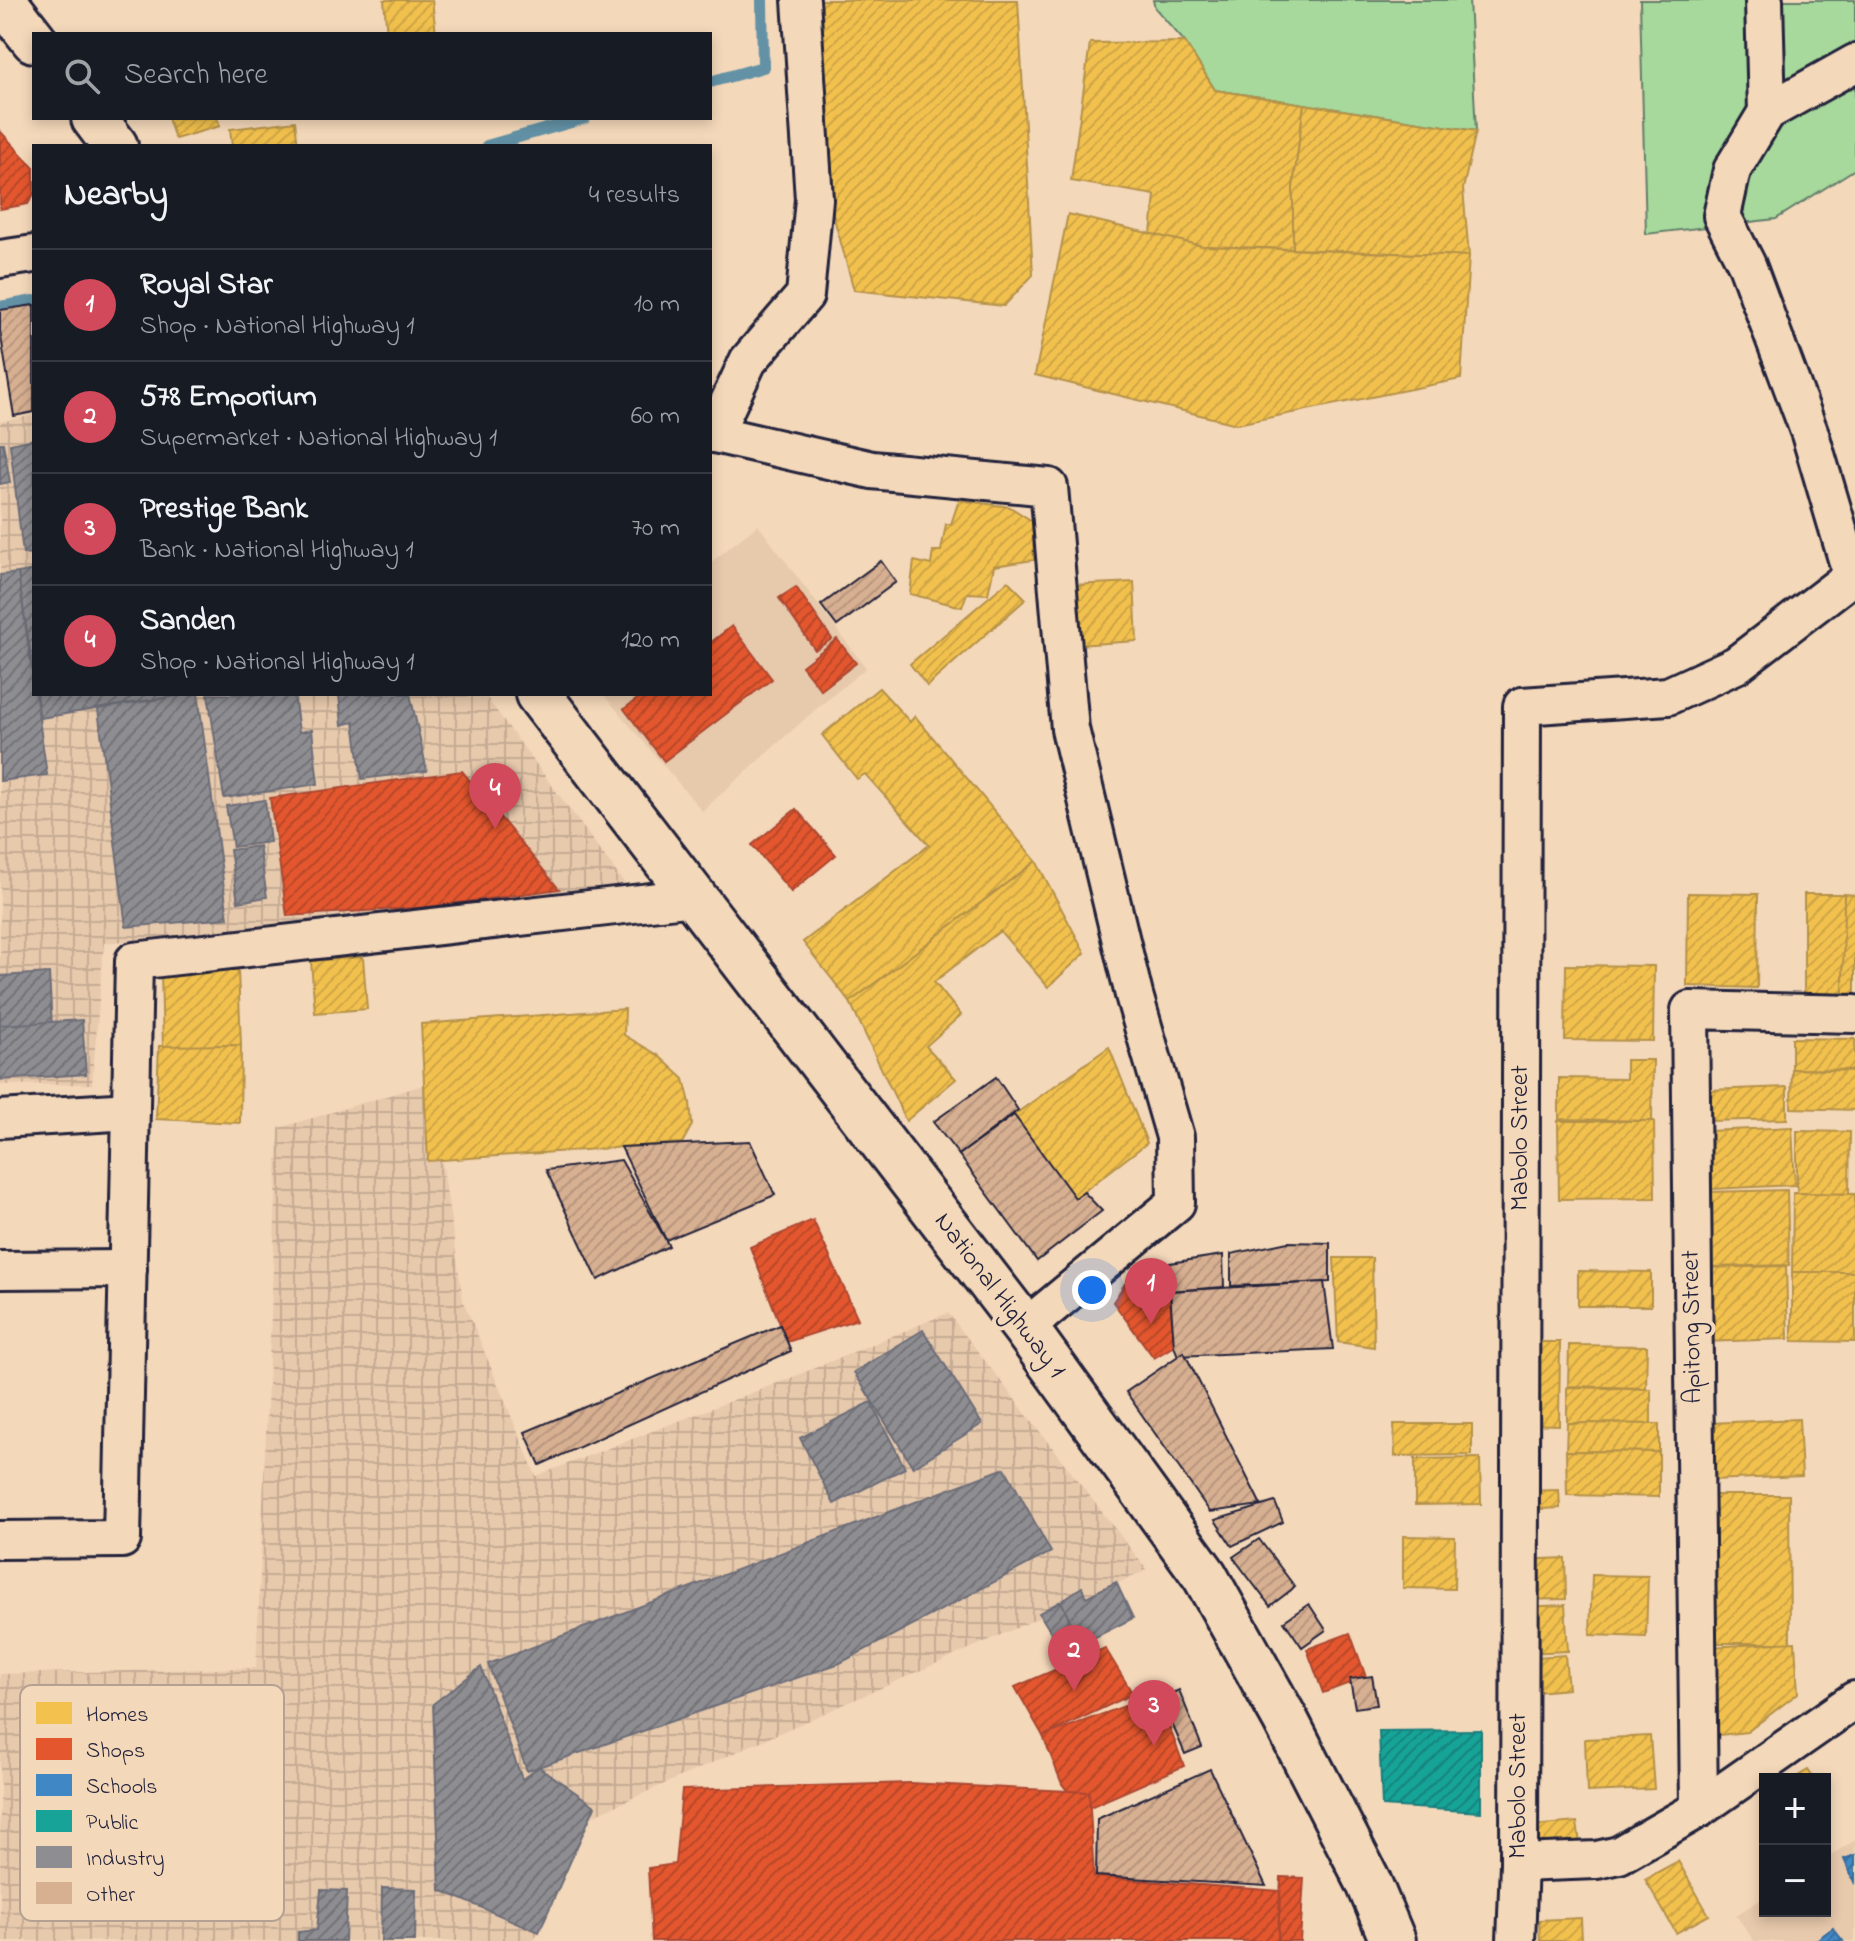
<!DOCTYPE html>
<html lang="en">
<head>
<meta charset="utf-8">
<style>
  body { margin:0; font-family:"Indie Flower",sans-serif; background:#20242c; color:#f1f3f6 }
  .controls { position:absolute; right:24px; bottom:24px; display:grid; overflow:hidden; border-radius:0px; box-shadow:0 4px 12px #0003 }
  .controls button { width:72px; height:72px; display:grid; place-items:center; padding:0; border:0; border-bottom:2px solid #363941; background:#171b24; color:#f1f3f6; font:40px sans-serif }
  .you { position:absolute; left:1092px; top:1290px; width:28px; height:28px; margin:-20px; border:6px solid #fff; border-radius:50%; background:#1a73e8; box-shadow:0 0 0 12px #1a73e833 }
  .badge { display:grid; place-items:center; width:52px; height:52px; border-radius:50%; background:#d1495b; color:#fff; font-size:26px; font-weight:700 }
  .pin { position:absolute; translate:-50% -66px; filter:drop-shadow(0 2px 4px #0008) }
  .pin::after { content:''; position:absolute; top:42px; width:28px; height:24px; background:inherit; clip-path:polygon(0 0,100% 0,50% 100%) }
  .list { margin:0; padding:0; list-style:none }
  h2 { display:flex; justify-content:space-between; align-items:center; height:104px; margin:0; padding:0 32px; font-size:34px }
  h2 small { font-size:26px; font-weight:400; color:#9ea1a6 }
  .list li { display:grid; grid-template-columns:52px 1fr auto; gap:24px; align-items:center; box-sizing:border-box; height:112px; padding:0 32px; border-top:2px solid #363941 }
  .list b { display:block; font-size:30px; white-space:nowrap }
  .list p { margin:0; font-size:26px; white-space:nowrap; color:#9ea1a6 }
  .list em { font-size:26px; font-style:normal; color:#9ea1a6 }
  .icon { flex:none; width:44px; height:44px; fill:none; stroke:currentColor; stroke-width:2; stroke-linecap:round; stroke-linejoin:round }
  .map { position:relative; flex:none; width:1855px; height:1941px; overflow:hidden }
  .search { position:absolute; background:#171b24; box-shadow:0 4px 12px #0003; left:32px; top:32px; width:680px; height:88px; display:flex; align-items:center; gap:20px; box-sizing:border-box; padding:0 28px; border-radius:0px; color:#9ea1a6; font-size:30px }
  .panel { position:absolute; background:#171b24; box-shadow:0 4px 12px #0003; left:32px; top:144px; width:680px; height:552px; border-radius:0px }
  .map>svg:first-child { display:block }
  .built { fill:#e7c9ac }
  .industrial { fill:url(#industrial-grid) }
  .grass { fill:#a6d99b; stroke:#647e6b; stroke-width:2 }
  .homes { fill:url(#homes-hatch); stroke:#b49148; stroke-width:2 }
  .shops { fill:url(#shops-hatch); stroke:#aa4732; stroke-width:2 }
  .schools { fill:url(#schools-hatch); stroke:#36699c; stroke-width:2 }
  .public { fill:url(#public-hatch); stroke:#1a7c7c; stroke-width:2 }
  .industry { fill:url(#industry-hatch); stroke:#6d6d78; stroke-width:2 }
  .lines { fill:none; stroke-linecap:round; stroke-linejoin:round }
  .stream { stroke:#6392a6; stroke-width:12 }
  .building { fill:url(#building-hatch); stroke:#22223b; stroke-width:2 }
  .minor-casing { stroke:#22223b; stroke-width:42 }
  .trunk-casing { stroke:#22223b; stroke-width:50 }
  .minor { stroke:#f4d8ba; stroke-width:36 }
  .trunk { stroke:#f4d8ba; stroke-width:44 }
  .labels { text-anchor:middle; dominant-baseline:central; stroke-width:8; stroke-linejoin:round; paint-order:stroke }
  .street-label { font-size:26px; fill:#22223b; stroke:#f4d8ba }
  .key { fill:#f4d8ba; stroke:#b5a194; stroke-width:2 }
  .key-label { font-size:22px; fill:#22223b }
</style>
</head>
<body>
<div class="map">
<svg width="1855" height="1941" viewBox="0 0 1855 1941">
  <defs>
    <pattern id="industrial-grid" width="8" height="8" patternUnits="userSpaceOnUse" patternTransform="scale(2)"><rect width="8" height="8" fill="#e7c9ac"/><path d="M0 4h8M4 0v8" fill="none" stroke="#c6ac95"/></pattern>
    <pattern id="homes-hatch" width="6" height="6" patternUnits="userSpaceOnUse" patternTransform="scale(2)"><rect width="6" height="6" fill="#f2c14e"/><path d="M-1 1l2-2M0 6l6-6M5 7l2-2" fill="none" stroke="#cfa645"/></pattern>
    <pattern id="shops-hatch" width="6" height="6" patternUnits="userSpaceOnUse" patternTransform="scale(2)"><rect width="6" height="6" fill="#e4572e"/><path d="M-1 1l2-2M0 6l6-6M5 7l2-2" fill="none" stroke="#b84828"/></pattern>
    <pattern id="schools-hatch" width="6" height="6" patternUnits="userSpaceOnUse" patternTransform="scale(2)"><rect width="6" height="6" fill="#3f88c5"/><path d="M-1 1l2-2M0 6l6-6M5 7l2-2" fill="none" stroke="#346fa1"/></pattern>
    <pattern id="public-hatch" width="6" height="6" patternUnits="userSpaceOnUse" patternTransform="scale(2)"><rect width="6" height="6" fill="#17a398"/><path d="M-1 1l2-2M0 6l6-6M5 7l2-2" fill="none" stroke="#14847d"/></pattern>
    <pattern id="industry-hatch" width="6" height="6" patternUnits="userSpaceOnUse" patternTransform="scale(2)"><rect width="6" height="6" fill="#8d8d92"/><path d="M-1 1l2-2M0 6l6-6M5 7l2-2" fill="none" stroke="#737378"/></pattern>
    <pattern id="building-hatch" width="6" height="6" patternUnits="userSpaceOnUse" patternTransform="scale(2)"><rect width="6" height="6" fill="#d7af91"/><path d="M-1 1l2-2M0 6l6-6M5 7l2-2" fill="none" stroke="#b8967e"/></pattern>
  </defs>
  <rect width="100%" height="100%" fill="#f4d8ba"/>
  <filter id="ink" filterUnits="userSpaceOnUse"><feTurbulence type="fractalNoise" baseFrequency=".0125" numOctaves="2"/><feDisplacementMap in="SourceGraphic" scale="16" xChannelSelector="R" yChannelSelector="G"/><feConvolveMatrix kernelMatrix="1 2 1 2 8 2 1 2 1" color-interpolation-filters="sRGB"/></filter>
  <g filter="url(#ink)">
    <g class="built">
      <polygon points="758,525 866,668 816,709 702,811 603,694 710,694 710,563"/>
      <polygon points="1855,1840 1855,1941 1754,1941 1736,1915 1765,1897 1765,1911 1825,1911 1825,1859"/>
    </g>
    <g class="industrial">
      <polygon points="34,415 34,694 484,694 631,892 104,943 92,1084 0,1085 0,422"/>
      <polygon points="430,1083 463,1300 536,1476 788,1379 948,1313 1147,1570 592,1816 534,1941 0,1941 0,1674 256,1668 279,1128"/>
    </g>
    <g class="grass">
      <polygon points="1153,0 1469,0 1476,131 1215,90 1185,42 1155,8"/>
      <polygon points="1640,0 1855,0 1855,169 1776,219 1646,234"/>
    </g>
    <g class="homes">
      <polygon points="384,0 432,0 436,34 387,34"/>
      <polygon points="813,0 1018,0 1033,275 1004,306 854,290 829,200"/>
      <polygon points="1185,42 1215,90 1304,104 1293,188 1293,249 1202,246 1151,234 1155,195 1071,181 1090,43"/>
      <polygon points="1304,104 1476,131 1463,189 1469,256 1293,249 1293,188"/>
      <polygon points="168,118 217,118 220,126 175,139"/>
      <polygon points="295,121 298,146 232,146 230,129"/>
      <polygon points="1068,214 1202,246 1469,256 1461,379 1237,424 1035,375"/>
      <polygon points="959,500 1010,507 1032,521 1034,560 994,566 988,594 967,593 962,607 910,594 914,561 931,565 933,551 941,551 946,524 951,524"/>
      <polygon points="1008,581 1026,599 927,686 910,664"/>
      <polygon points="1134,582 1137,641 1077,645 1073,585"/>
      <polygon points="879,688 910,722 915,716 1036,861 850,1002 803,942 929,845 865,774 857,779 822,735"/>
      <polygon points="1036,861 1085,953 1048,987 1000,931 934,982 961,1015 926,1046 956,1079 906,1121 850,1002"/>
      <polygon points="1688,893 1758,894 1757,988 1687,986"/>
      <rect x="1804" y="894" width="40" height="101"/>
      <polygon points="1844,894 1855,895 1855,995 1843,995"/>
      <polygon points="363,957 367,1009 315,1013 311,961"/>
      <polygon points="1566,965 1654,966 1653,1041 1565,1040"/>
      <polygon points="238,970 241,1045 163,1047 161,972"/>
      <polygon points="625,1009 624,1035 658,1055 684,1079 690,1103 692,1125 682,1143 428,1161 421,1024"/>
      <polygon points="1792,1038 1855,1039 1855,1070 1792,1069"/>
      <polygon points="241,1045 240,1123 156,1119 159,1046"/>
      <polygon points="1109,1047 1147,1143 1075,1198 1014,1115"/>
      <polygon points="1626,1060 1653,1060 1652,1121 1559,1119 1559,1078 1626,1079"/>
      <polygon points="1792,1069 1855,1071 1855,1110 1791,1108"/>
      <polygon points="1787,1087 1787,1119 1709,1121 1708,1090"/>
      <polygon points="1558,1121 1654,1121 1655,1198 1559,1199"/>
      <polygon points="1792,1127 1795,1185 1712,1189 1709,1131"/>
      <polygon points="1797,1131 1850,1132 1849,1194 1797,1193"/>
      <polygon points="1787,1190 1789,1265 1709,1267 1707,1192"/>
      <polygon points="1793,1193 1855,1194 1855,1272 1792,1272"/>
      <polygon points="1334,1258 1372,1258 1374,1347 1338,1342"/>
      <polygon points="1786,1266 1788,1339 1703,1342 1701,1268"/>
      <polygon points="1578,1271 1651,1272 1651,1306 1578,1306"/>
      <polygon points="1792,1272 1855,1272 1855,1342 1792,1341"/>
      <polygon points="1522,1342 1560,1342 1559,1425 1521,1424"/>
      <polygon points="1569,1345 1647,1346 1646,1388 1568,1386"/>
      <polygon points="1567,1387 1651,1389 1651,1424 1567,1423"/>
      <polygon points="1799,1419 1802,1476 1713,1480 1710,1423"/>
      <polygon points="1567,1423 1659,1424 1659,1452 1566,1451"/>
      <polygon points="1394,1424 1472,1424 1472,1455 1395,1456"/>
      <polygon points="1566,1451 1659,1452 1659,1497 1567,1495"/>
      <polygon points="1480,1458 1481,1504 1415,1505 1415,1459"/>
      <polygon points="1559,1490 1560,1508 1522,1510 1521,1491"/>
      <polygon points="1715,1495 1789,1495 1790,1643 1716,1643"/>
      <polygon points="1403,1536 1455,1537 1454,1589 1403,1588"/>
      <polygon points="1565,1558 1566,1599 1521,1600 1519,1560"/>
      <polygon points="1592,1575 1648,1576 1646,1637 1590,1635"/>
      <polygon points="1565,1605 1568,1651 1524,1653 1521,1607"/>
      <polygon points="1795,1642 1798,1693 1747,1732 1710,1736 1710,1647"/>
      <polygon points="1565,1655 1568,1689 1525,1693 1522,1658"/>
      <polygon points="1650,1736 1654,1789 1587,1792 1585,1739"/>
      <polygon points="1808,1770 1814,1779 1793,1779"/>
      <polygon points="1577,1822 1582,1858 1535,1856 1532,1826"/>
      <polygon points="1678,1861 1709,1915 1676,1933 1645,1879"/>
      <polygon points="1581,1918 1582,1941 1540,1941 1539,1920"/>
    </g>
    <g class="shops">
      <polygon points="0,131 34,168 34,194 28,204 0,209"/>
      <polygon points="796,587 832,639 815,650 779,598"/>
      <polygon points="732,626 772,679 664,761 624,709 644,694 710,694 710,643"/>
      <polygon points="837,639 856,663 821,690 802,666"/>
      <polygon points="462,771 559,889 428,907 287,916 270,798"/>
      <polygon points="796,809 836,855 791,892 752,845"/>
      <polygon points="813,1220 858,1319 787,1342 750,1247"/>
      <polygon points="1168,1275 1174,1346 1154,1358 1113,1302 1130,1276"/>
      <polygon points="1350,1633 1366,1677 1323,1693 1307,1649"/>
      <polygon points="1105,1648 1133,1694 1043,1736 1015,1687"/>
      <polygon points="1157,1694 1184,1766 1083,1810 1062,1784 1043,1736"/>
      <polygon points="910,1783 1089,1792 1094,1877 1280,1891 1278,1941 652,1941 648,1868 675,1864 682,1790"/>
      <polygon points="1281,1877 1304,1878 1300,1941 1278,1941"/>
    </g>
    <g class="schools">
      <polygon points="1855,1855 1855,1884 1844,1859"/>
      <polygon points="1833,1928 1843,1941 1815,1941"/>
    </g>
    <polygon class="public" points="1481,1730 1481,1812 1382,1806 1379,1731"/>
    <g class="industry">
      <polygon points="34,439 34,553 23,554 10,444"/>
      <polygon points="0,443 3,443 10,482 0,484"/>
      <polygon points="34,570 34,678 18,573"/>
      <polygon points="18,573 47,775 0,781 0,575"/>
      <polygon points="36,694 188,694 40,718"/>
      <polygon points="190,694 198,694 228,918 126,927 98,709"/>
      <polygon points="208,694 294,695 299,732 312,730 318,784 224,798"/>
      <polygon points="339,694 410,694 427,771 362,779 354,722 342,725"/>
      <polygon points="265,800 270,842 233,847 226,806"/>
      <polygon points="259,846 267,897 238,902 230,850"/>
      <polygon points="49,973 52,1027 0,1030 0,976"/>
      <polygon points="82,1020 86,1074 0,1080 0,1025"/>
      <polygon points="923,1330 982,1424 913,1467 854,1372"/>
      <polygon points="871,1402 905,1468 834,1504 800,1438"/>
      <polygon points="1005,1468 1051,1552 840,1663 527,1771 488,1664"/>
      <polygon points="1116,1582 1133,1618 1080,1645 1061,1601 1082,1587 1086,1597"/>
      <polygon points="1061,1601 1077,1637 1060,1647 1039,1613"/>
      <polygon points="481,1667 522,1779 539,1767 595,1806 539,1932 440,1890 433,1704"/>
      <polygon points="382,1888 416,1889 415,1941 381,1941"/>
      <polygon points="321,1890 347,1891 345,1941 298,1941 298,1932 317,1930"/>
    </g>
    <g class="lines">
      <g class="stream">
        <polyline points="710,82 763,67 762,0"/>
        <polyline points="487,146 585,118"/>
        <polyline points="0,307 34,301"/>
      </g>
    </g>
    <g class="building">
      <polygon points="34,305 34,412 14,416 0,331 0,310"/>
      <polygon points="881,561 896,582 837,626 821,605"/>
      <polygon points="996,1077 1018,1110 959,1155 933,1122"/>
      <polygon points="1014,1115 1075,1198 1084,1192 1102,1211 1037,1261 959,1155"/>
      <polygon points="750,1141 775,1195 666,1240 621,1147"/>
      <polygon points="621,1160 669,1246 598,1280 546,1170"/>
      <polygon points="1288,1242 1330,1243 1330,1282 1231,1286 1231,1254"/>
      <polygon points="1223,1255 1224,1287 1170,1291 1168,1275 1170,1263"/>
      <polygon points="1324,1282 1333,1349 1178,1356 1174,1346 1170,1291"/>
      <polygon points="780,1325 791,1351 540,1465 525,1432"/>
      <polygon points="1184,1352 1261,1505 1210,1512 1126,1392"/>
      <polygon points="1275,1502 1283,1522 1232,1546 1215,1520"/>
      <polygon points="1259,1539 1295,1587 1270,1606 1233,1557"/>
      <polygon points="1309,1604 1326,1630 1302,1647 1284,1621"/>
      <polygon points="1372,1676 1377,1705 1355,1708 1350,1679"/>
      <polygon points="1179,1690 1202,1747 1185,1754 1161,1698"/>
      <polygon points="1210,1769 1266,1886 1096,1876 1097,1819"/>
    </g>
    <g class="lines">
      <g class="minor-casing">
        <g id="minor">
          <polyline points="1764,0 1767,112"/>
          <polyline points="0,259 34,254"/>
          <polyline points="710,433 872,470 1049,487 1070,729 1134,995 1175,1137 1176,1203 1025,1328"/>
          <polyline points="714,434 748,361 805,295 814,199 801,0"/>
          <polyline points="1852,576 1810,434 1747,265 1722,216 1732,170 1767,112 1855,63"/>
          <polyline points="0,1119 131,1111"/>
          <polyline points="0,1270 128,1269"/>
          <polyline points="0,1540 122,1539 134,961 694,897"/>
          <polyline points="1699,1809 1690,1010 1855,1014"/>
          <polyline points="1519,1863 1597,1860 1619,1855 1699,1809 1855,1700"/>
          <polyline points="1516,1941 1519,1863 1522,706 1668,696 1736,665 1855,574"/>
        </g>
      </g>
      <g class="trunk-casing">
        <g id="trunk">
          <polyline points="3,0 34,40"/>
          <polyline points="94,118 115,146"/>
          <polyline points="538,694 1025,1328 1205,1576 1285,1719 1368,1881 1393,1941"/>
        </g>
      </g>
      <use href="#minor" class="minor"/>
      <use href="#trunk" class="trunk"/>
    </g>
  </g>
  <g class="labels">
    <g class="street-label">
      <text transform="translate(1521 1138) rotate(-90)">Mabolo Street</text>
      <text transform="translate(999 1296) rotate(53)">National Highway 1</text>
      <text transform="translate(1693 1327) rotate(-91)">Apitong Street</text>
      <text transform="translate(1519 1786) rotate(-90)">Mabolo Street</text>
    </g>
  </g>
  <rect x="20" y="1685" width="264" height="236" rx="12" class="key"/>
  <rect x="36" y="1702" width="36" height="22" fill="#f2c14e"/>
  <rect x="36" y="1738" width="36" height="22" fill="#e4572e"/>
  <rect x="36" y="1774" width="36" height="22" fill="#3f88c5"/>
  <rect x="36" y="1810" width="36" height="22" fill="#17a398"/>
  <rect x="36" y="1846" width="36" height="22" fill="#8d8d92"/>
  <rect x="36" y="1882" width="36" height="22" fill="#d7af91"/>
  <g class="key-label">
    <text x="86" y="1721">Homes</text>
    <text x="86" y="1757">Shops</text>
    <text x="86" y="1793">Schools</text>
    <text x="86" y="1829">Public</text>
    <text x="86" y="1865">Industry</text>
    <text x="86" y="1901">Other</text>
  </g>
</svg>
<div class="controls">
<button>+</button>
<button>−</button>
</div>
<div class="you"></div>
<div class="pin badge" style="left:1151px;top:1324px">1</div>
<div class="pin badge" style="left:1074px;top:1691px">2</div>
<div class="pin badge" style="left:1154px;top:1746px">3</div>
<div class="pin badge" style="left:495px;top:829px">4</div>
<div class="search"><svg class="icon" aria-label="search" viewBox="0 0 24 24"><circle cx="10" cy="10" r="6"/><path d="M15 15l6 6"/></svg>Search here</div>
<section class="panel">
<h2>Nearby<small>4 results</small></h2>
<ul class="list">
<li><span class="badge">1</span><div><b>Royal Star</b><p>Shop · National Highway 1</p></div><em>10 m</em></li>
<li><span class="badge">2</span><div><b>578 Emporium</b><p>Supermarket · National Highway 1</p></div><em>60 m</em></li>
<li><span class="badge">3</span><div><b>Prestige Bank</b><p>Bank · National Highway 1</p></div><em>70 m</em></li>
<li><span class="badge">4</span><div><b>Sanden</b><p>Shop · National Highway 1</p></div><em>120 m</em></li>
</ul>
</section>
</div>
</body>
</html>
